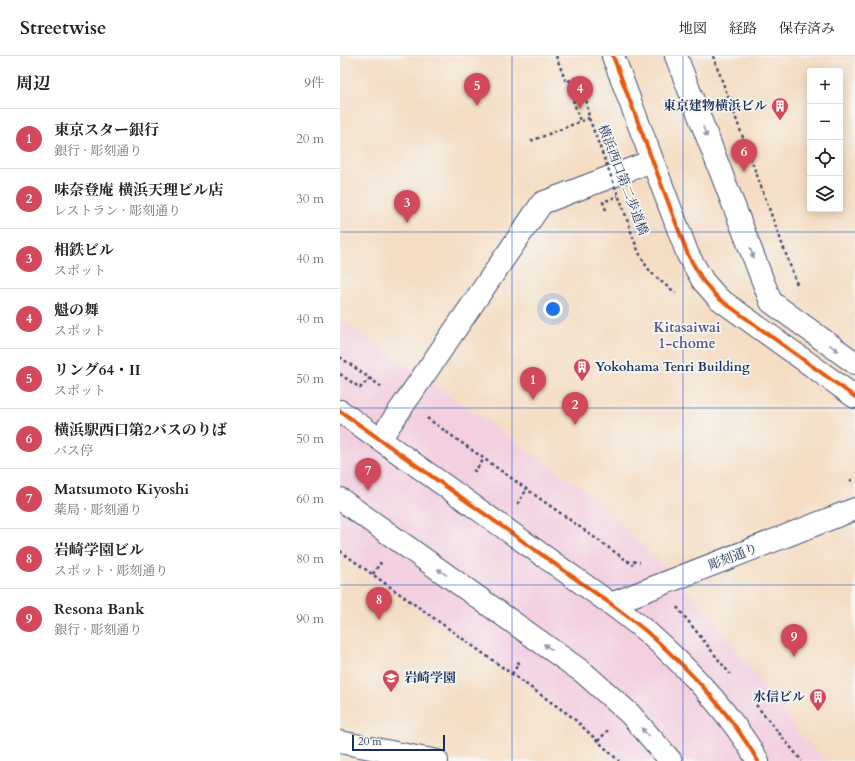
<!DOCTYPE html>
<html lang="ja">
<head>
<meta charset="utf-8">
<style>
  body { margin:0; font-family:Cardo,"Noto Serif JP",serif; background:#f6f6f6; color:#202124 }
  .controls { position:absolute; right:12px; top:12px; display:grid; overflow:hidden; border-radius:4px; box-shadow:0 2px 10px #0003 }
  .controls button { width:36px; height:36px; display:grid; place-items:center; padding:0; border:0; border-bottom:1px solid #e0e0e0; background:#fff; color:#202124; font:20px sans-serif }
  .scale { position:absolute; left:12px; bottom:10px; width:93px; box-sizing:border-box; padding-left:4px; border:2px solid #1b2f5e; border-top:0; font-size:11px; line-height:14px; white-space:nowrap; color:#1b2f5e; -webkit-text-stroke:3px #f6f6f2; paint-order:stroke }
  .you { position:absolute; left:213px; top:253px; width:14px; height:14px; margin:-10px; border:3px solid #fff; border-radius:50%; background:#1a73e8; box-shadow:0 0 0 6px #1a73e833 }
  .badge { display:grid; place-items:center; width:26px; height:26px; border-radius:50%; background:#d1495b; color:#fff; font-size:13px; font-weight:700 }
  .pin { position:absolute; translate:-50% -33px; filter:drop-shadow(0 1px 2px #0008) }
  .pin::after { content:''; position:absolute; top:21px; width:14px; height:12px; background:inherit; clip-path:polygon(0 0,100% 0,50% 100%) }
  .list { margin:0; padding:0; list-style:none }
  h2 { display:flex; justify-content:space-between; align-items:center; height:52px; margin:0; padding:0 16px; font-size:17px }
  h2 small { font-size:13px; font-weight:400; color:#757577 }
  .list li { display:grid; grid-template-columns:26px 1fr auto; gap:12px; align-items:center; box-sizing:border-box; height:60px; padding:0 16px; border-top:1px solid #e0e0e0 }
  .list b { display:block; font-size:15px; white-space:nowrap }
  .list p { margin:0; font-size:13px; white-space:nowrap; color:#757577 }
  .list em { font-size:13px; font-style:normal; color:#757577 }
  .icon { flex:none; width:22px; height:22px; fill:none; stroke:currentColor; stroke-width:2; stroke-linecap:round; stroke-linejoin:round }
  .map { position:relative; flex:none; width:515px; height:705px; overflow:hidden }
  header { display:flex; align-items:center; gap:24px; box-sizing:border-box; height:56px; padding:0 20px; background:#fff; border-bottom:1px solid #e0e0e0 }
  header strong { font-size:19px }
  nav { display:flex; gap:22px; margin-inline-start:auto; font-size:14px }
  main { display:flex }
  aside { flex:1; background:#fff }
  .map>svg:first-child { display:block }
  .built { fill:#f3cfe0 }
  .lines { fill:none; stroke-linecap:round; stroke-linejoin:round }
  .minor-casing { stroke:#3c496d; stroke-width:24 }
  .path { stroke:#3c496d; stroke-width:2.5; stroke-dasharray:3 3; stroke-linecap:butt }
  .minor { stroke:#fff; stroke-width:22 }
  .path-bridge { stroke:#3c496d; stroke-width:2.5; stroke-dasharray:3 3; stroke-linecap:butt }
  .cycleway-casing { stroke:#f6f6f2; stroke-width:6 }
  .cycleway { stroke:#e8590c; stroke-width:4 }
  .oneway { fill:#8d97ae }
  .grid { fill:none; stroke:#1d4ed8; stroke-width:1; stroke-opacity:0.55 }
  .labels { text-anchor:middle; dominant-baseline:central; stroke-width:3.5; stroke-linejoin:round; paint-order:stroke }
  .poi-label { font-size:13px; font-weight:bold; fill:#1b2f5e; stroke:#f6f6f2; text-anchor:end }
  .street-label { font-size:13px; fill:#1b2f5e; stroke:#f6f6f2 }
  .neighbourhood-label { font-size:14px; font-weight:bold; fill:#595485; stroke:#f6f6f2 }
</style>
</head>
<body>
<header>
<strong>Streetwise</strong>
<nav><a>地図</a><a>経路</a><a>保存済み</a></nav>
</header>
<main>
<aside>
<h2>周辺<small>9件</small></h2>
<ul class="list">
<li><span class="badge">1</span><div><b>東京スター銀行</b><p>銀行 · 彫刻通り</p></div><em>20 m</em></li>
<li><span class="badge">2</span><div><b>味奈登庵 横浜天理ビル店</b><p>レストラン · 彫刻通り</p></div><em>30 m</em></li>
<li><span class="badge">3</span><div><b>相鉄ビル</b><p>スポット</p></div><em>40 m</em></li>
<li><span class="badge">4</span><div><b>魁の舞</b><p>スポット</p></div><em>40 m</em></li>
<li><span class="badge">5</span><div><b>リング64・II</b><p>スポット</p></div><em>50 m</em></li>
<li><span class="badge">6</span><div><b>横浜駅西口第2バスのりば</b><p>バス停</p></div><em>50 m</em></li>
<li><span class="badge">7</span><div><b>Matsumoto Kiyoshi</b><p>薬局 · 彫刻通り</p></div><em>60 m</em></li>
<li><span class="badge">8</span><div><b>岩崎学園ビル</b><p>スポット · 彫刻通り</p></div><em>80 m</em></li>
<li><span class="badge">9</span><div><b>Resona Bank</b><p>銀行 · 彫刻通り</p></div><em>90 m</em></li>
</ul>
</aside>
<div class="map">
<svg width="515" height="705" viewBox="0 0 515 705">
  <rect width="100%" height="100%" fill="#f6f6f2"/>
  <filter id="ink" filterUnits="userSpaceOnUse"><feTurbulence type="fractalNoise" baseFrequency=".025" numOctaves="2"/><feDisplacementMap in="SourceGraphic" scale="8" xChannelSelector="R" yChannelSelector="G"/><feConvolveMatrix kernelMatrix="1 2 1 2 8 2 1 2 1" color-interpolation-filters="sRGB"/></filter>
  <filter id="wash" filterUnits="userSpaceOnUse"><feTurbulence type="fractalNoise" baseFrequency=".012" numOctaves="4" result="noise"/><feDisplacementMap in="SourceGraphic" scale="16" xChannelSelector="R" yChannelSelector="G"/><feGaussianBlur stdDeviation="0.9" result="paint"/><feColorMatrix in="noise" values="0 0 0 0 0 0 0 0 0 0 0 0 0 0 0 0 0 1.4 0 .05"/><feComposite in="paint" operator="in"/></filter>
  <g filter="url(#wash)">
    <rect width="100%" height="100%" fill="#f4ddc3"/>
    <polygon class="built" points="0,263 257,443 372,560 461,680 488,705 279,705 232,661 0,498"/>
  </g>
  <g filter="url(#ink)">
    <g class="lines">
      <g class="minor-casing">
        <g id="minor">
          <polyline points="273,0 348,199 363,225 378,242 515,341"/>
          <polyline points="336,0 431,246 515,307"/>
          <path d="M0 355 271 548C283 557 295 566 307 576 348 612 390 657 418 705"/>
          <polyline points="40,383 202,147 312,105"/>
          <polyline points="0,443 244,617 290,658 331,705"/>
          <polyline points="271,548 515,453"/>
          <polyline points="0,686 97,705"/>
        </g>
      </g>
      <g class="path">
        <polyline points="373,0 458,231"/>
        <polyline points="233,44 240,65"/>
        <path d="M281 146C289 167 296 198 310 215 317 223 327 230 336 237"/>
        <polyline points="0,301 42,331"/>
        <polyline points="0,318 20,332 30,322"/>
        <polyline points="87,362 293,509"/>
        <polyline points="133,414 135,415 144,403"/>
        <polyline points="510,425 515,422"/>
        <polyline points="179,448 178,447 187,433"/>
        <polyline points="0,495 232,661 279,705"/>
        <polyline points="287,505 300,506"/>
        <polyline points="33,518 40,507 42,509"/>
        <polyline points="337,551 390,618"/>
        <polyline points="172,618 179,607 176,605"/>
        <polyline points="416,649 462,705"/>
        <polyline points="258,685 267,675 268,677"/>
      </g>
      <use href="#minor" class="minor"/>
      <g class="path-bridge">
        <polyline points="216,0 226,26 238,21 246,42 249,62 280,144"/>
        <polyline points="191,85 249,62"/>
        <polyline points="266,154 263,146 278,140"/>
      </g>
      <g class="cycleway-casing">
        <g id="cycleway">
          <polyline points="273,0 348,199 363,225 378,242 515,341"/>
          <path d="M0 355 271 548C283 557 295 566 307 576 348 612 390 657 418 705"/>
        </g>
      </g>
      <use href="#cycleway" class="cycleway"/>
    </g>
    <defs><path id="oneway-solid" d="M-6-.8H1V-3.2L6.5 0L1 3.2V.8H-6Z"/></defs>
    <g class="oneway">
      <use href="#oneway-solid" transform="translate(365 76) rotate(69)"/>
      <use href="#oneway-solid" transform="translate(412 197) rotate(69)"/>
      <use href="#oneway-solid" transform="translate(494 292) rotate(36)"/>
      <use href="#oneway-solid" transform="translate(102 516) rotate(-145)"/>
      <use href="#oneway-solid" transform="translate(208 591) rotate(-145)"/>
      <use href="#oneway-solid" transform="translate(305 676) rotate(-132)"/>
    </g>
  </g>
  <path class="grid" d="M172 0V705M343 0V705M0 176H515M0 352H515M0 529H515"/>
  <defs>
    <g id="building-pin" transform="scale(0.9)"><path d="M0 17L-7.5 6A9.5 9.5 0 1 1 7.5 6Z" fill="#d1495b" stroke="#f6f6f2"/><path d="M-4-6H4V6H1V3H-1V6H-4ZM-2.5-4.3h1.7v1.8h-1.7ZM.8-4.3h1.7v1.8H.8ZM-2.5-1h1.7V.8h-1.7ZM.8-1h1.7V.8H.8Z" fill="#fff"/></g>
    <g id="school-pin" transform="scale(0.9)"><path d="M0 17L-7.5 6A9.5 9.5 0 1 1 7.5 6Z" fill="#d1495b" stroke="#f6f6f2"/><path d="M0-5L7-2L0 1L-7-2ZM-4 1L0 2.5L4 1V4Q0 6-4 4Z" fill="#fff"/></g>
  </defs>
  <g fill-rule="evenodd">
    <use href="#building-pin" x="440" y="50"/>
    <use href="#building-pin" x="242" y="311"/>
    <use href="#school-pin" x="51" y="622"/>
    <use href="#building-pin" x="478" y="641"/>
  </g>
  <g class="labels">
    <g class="poi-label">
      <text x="427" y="50">東京建物横浜ビル</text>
      <text x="255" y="311" text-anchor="start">Yokohama Tenri Building</text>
      <text x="64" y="622" text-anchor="start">岩崎学園</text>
      <text x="465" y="641">水信ビル</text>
    </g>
    <g class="street-label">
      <text transform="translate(283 124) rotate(69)">横浜西口第二歩道橋</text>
      <text transform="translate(393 501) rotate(-21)">彫刻通り</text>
    </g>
    <g class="neighbourhood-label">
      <text x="347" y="271">Kitasaiwai<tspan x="347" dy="16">1-chome</tspan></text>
    </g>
  </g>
</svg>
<div class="controls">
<button>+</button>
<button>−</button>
<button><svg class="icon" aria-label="locate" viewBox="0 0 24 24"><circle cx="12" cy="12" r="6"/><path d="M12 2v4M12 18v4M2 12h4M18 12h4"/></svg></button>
<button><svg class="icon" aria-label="layers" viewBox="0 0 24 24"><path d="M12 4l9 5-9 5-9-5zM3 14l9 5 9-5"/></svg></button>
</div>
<div class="scale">20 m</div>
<div class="you"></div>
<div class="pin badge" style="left:193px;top:344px">1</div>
<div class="pin badge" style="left:235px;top:369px">2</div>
<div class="pin badge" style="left:67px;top:167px">3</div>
<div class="pin badge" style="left:240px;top:53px">4</div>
<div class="pin badge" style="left:137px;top:50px">5</div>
<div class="pin badge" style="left:404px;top:116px">6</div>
<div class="pin badge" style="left:28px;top:435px">7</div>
<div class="pin badge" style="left:39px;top:564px">8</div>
<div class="pin badge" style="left:454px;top:601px">9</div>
</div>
</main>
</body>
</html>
